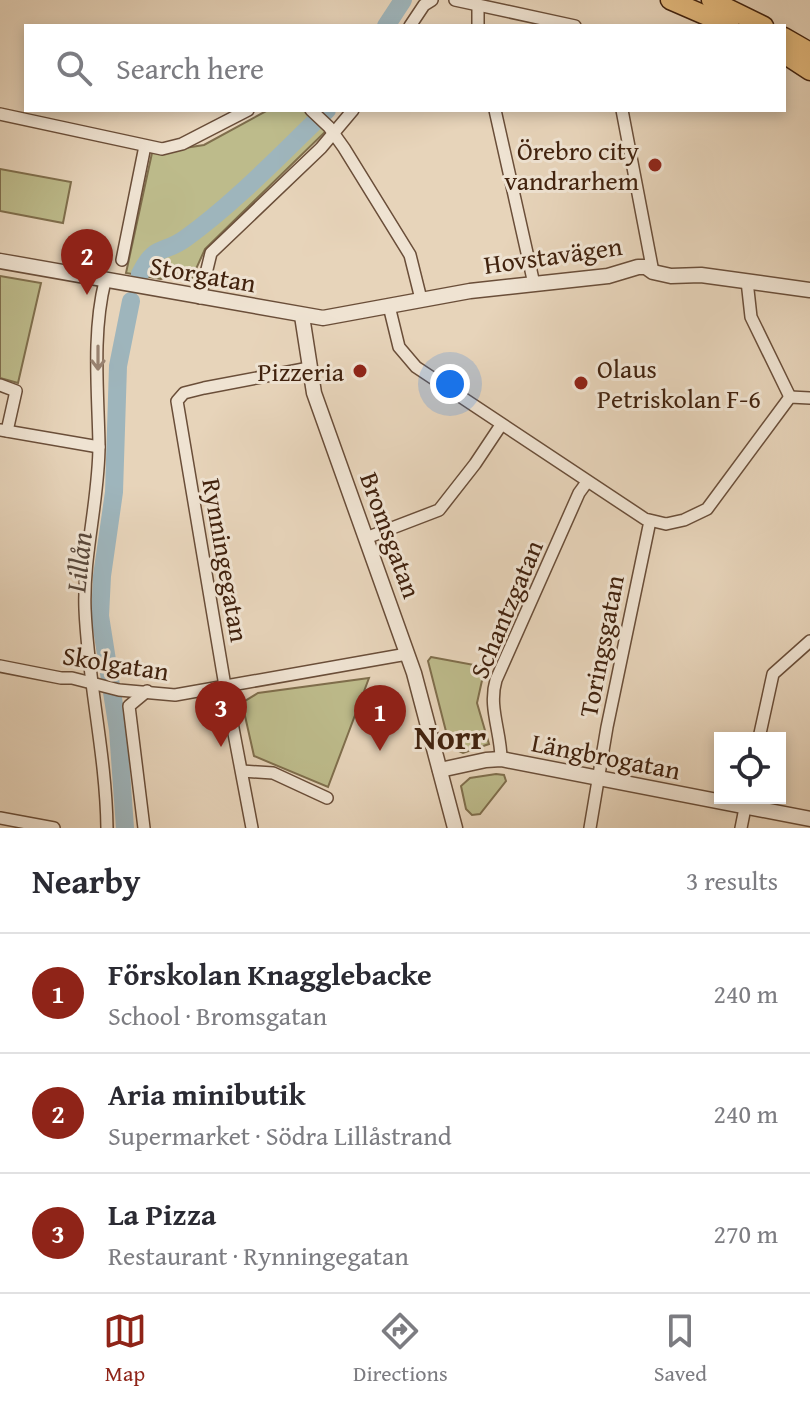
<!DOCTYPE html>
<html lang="en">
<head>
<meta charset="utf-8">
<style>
  body { margin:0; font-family:"Gentium Book Plus",serif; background:#f2f2f3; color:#2b2b33 }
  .controls { position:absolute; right:24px; bottom:24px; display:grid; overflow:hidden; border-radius:0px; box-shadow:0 4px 12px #0003 }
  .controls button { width:72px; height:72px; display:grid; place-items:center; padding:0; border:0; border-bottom:2px solid #e1e1e2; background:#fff; color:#2b2b33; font:40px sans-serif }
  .you { position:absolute; left:450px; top:384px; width:28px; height:28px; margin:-20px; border:6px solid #fff; border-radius:50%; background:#1a73e8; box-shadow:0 0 0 12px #1a73e833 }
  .badge { display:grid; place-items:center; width:52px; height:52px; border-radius:50%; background:#8f2418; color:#fff; font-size:26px; font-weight:700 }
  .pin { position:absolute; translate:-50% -66px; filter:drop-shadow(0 2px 4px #0008) }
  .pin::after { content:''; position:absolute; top:42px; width:28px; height:24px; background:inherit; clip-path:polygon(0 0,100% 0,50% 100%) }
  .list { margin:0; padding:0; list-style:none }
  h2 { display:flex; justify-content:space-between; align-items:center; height:104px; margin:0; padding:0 32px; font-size:34px }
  h2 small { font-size:26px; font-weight:400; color:#7c7c81 }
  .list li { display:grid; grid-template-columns:52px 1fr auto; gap:24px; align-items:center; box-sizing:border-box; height:120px; padding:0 32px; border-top:2px solid #e1e1e2 }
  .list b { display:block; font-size:30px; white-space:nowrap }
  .list p { margin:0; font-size:26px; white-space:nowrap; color:#7c7c81 }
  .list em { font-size:26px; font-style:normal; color:#7c7c81 }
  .icon { flex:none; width:44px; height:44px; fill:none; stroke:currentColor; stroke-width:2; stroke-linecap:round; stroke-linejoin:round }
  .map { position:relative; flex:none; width:810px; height:828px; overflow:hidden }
  .search { position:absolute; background:#fff; box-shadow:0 4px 12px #0003; left:24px; right:24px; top:24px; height:88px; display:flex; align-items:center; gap:20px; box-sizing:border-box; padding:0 28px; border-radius:0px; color:#7c7c81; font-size:30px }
  .sheet { height:464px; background:#fff }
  nav { display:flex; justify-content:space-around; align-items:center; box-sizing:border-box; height:112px; border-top:2px solid #e1e1e2; background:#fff; font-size:22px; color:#7c7c81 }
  nav a { display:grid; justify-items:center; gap:4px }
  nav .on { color:#8f2418 }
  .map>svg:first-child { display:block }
  .green { fill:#bdbb8b; stroke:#7f6e4c; stroke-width:2 }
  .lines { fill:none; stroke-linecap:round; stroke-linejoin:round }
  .river { stroke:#9eb5bc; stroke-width:18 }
  .minor-casing { stroke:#6a4e39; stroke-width:14 }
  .tertiary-casing { stroke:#6a4e39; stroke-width:17 }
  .primary-casing { stroke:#41220e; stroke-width:21 }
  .minor { stroke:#efe3d2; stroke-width:11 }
  .tertiary { stroke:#efe3d2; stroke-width:14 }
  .primary { stroke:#e4ba7d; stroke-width:18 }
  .oneway { stroke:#988270 }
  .poi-dot { fill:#8f2418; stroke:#efe3d2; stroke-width:3 }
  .labels { text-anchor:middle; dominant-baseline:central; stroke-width:6; stroke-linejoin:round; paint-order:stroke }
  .poi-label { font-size:26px; fill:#41220e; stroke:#efe3d2; text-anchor:end }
  .street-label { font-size:26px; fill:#41220e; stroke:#efe3d2 }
  .water-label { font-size:28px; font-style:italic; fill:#58473a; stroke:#efe3d2 }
  .district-label { font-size:34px; font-weight:bold; fill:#41220e; stroke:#efe3d2 }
</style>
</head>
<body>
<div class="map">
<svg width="810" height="828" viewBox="0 0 810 828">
  <rect width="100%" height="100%" fill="#e7d4ba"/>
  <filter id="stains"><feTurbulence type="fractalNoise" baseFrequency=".0025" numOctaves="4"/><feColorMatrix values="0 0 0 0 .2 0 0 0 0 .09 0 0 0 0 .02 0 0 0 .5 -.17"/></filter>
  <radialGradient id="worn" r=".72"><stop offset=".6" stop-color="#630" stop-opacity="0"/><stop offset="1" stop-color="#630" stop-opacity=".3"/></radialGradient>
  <g class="green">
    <polygon points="268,110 307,110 326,131 205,249 192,278 173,275 161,279 126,273 152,153 204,145"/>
    <polygon points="0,169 71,182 63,223 0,211"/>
    <polygon points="0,276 41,283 18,383 0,378"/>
    <polygon points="431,657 485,667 477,703 489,744 463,753 450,747 428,661"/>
    <polygon points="369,678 328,787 254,756 243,707 245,701 258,693"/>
    <polygon points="496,774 504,775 506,781 480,814 472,815 466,809 461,786 470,778"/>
  </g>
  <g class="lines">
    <g class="river">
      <polyline points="386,26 403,0"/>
      <path d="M140 274C155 243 163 255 186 238 237 201 281 154 327 110"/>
      <polyline points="125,828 118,730 100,616 102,576 114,492 118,366 131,301"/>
    </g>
    <g class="minor-casing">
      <g id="minor">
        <polyline points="455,0 575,26"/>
        <polyline points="410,26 424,5 432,0"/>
        <polyline points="478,26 478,6"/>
        <polyline points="311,110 329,127 344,148 410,255 421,299"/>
        <polyline points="495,110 534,284"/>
        <polyline points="622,110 653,272"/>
        <polyline points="0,114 162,149 182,144 248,110"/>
        <polyline points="122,260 145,146"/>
        <path d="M105 281C92 333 98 391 99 445 99 500 83 554 85 609 88 683 106 754 107 828"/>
        <polyline points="747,281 751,317 790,397"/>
        <polyline points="200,298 211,253 321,148 353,110"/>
        <polyline points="389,306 399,347 416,367 645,519 666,524 684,520 707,509 790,397 810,398"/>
        <polyline points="0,385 16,391 7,431"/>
        <polyline points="0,430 99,447"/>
        <polyline points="366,538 439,510 475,464 501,425"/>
        <polyline points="0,666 61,678 72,678 119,690 175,695 407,654"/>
        <polyline points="759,738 773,674 810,641"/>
        <path d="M501 759C501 732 488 707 496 680L579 493 587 482"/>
        <polyline points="242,771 273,773 327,798"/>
        <polyline points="0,818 54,828"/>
        <polyline points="144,828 129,706 147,691"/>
        <polyline points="252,828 225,686 177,401 184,393 204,388 309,368"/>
        <polyline points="590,828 607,727 650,521"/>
        <polyline points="741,828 747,798"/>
      </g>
    </g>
    <g class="tertiary-casing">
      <g id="tertiary">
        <polyline points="0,261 323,318 470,291 608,276 638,267 646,267 653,272 671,276 701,275 810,290"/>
        <polyline points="302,316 314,393 414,673 455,828"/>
        <polyline points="440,770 486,760 501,759 810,819"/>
      </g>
    </g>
    <g class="primary-casing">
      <g id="primary">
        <polyline points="670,0 730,26"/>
        <polyline points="711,0 764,26"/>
        <polyline points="784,37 810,52"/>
        <polyline points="784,54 810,71"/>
      </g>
    </g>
    <use href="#minor" class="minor"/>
    <use href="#tertiary" class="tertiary"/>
    <use href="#primary" class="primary"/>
  </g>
  <defs><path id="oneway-shaft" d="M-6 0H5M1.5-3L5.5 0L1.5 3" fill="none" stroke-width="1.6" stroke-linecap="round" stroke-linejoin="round" transform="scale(2)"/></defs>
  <use class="oneway" href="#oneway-shaft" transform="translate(98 358) rotate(90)"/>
  <g class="poi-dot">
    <circle cx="655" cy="165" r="8"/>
    <circle cx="360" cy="371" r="8"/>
    <circle cx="581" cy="383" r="8"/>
  </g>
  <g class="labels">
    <g class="poi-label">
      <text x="639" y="150">Örebro city<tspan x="639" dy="30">vandrarhem</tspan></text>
      <text x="597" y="368" text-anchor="start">Olaus<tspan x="597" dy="30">Petriskolan F-6</tspan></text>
      <text x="344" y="371">Pizzeria</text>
    </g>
    <g class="street-label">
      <text transform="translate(553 255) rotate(-8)">Hovstavägen</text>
      <text transform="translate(203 274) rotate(10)">Storgatan</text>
      <text transform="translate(391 535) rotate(70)">Bromsgatan</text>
      <text transform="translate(226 560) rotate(80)">Rynningegatan</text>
      <text transform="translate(506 609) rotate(-67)">Schantzgatan</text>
      <text transform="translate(601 646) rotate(-79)">Toringsgatan</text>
      <text transform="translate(116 663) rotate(9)">Skolgatan</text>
      <text transform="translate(606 756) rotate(11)">Längbrogatan</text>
    </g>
    <g class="water-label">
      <text transform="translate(78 562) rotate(-84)">Lillån</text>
    </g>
    <g class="district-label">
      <text x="450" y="736">Norr</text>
    </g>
  </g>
  <rect width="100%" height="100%" filter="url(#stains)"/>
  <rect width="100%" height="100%" fill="url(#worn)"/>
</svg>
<div class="controls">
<button><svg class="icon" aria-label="locate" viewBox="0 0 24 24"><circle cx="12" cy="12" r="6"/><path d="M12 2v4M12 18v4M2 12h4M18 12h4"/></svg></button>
</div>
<div class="you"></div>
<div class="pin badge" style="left:380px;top:751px">1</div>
<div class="pin badge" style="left:87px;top:295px">2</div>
<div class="pin badge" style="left:221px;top:747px">3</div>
<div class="search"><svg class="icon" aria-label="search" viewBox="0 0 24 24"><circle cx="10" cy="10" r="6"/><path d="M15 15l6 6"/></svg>Search here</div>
</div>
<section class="sheet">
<h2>Nearby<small>3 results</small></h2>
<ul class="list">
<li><span class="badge">1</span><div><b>Förskolan Knagglebacke</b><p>School · Bromsgatan</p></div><em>240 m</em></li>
<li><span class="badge">2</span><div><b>Aria minibutik</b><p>Supermarket · Södra Lillåstrand</p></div><em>240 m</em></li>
<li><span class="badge">3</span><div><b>La Pizza</b><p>Restaurant · Rynningegatan</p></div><em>270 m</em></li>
</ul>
</section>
<nav>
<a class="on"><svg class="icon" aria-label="map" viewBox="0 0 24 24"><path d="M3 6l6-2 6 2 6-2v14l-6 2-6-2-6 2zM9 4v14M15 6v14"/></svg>Map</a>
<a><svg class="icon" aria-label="directions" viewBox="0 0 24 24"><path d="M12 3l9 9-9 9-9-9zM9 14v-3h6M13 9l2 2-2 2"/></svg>Directions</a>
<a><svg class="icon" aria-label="saved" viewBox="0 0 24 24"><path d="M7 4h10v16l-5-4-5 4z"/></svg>Saved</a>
</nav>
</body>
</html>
